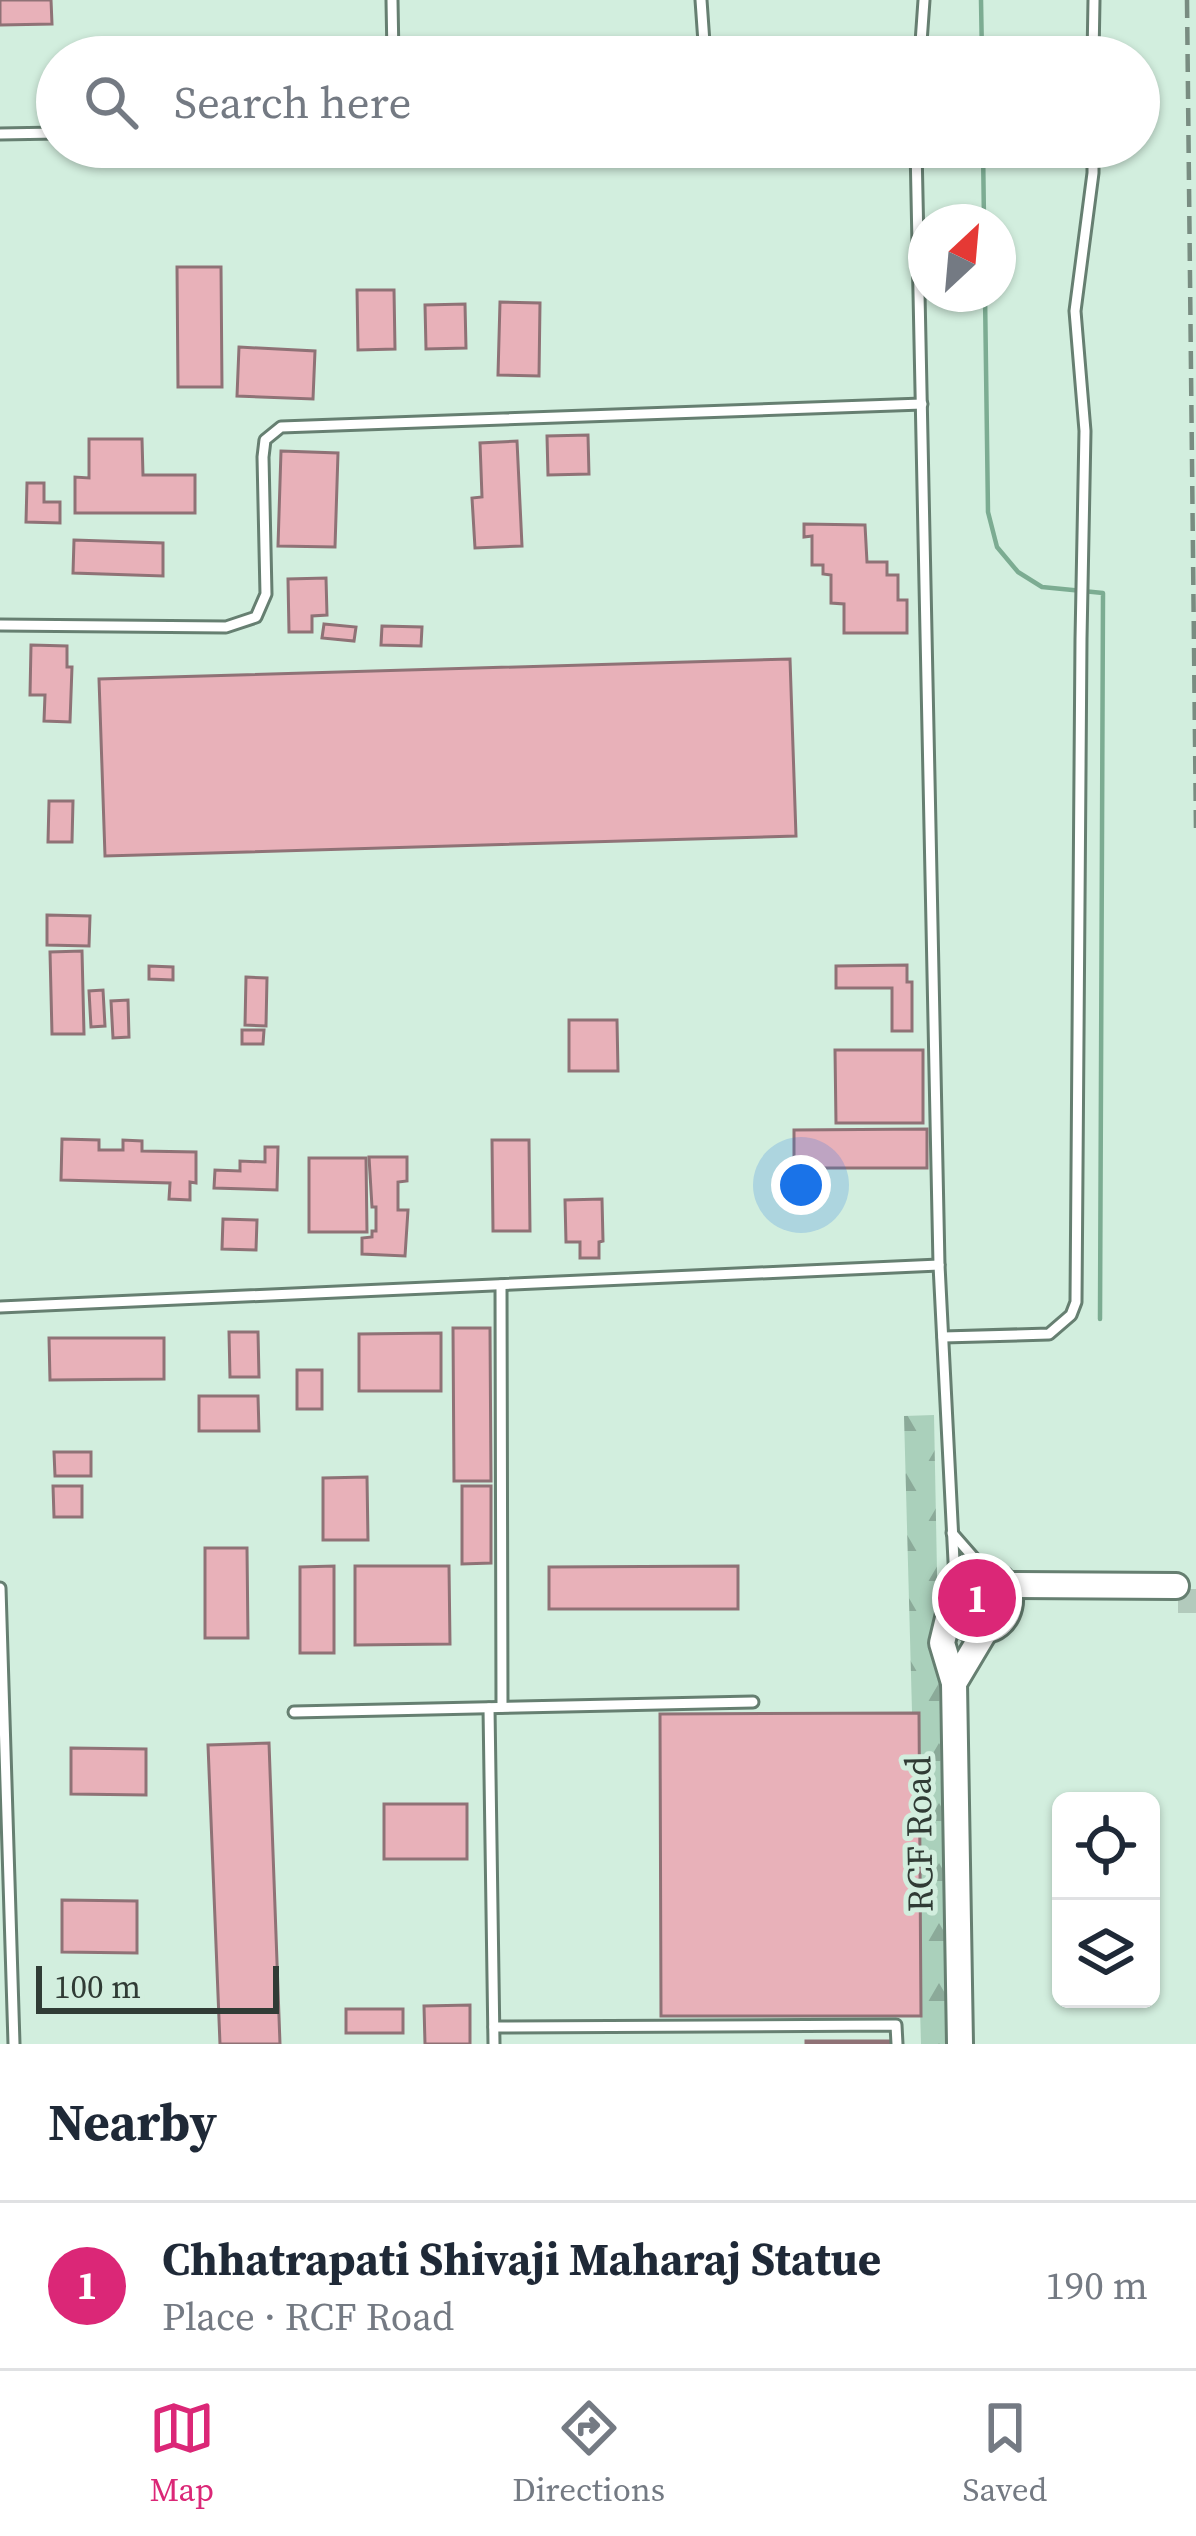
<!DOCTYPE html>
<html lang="en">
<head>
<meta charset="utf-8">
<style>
  body { margin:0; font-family:"Source Serif 4",serif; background:#f6f6f7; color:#1f2937 }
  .controls { position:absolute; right:36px; bottom:36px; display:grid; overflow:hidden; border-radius:18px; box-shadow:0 3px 9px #0004 }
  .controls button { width:108px; height:108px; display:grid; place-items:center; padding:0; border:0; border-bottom:3px solid #e0e1e3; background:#fff; color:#1f2937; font:60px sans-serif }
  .compass { position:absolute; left:908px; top:204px; width:108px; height:108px; border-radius:50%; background:#fff; box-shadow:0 3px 9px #0004; rotate:26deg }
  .scale { position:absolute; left:36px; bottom:30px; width:243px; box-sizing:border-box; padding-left:12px; border:6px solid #303b35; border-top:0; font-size:33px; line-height:42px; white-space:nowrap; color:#303b35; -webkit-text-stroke:9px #d2eede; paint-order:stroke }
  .you { position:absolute; left:801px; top:1185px; width:42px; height:42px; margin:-30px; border:9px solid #fff; border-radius:50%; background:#1a73e8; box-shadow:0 0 0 18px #1a73e833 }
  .badge { display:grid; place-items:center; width:78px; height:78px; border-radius:50%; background:#db2777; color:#fff; font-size:39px; font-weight:700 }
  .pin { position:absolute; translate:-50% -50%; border:6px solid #fff; box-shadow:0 3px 12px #0006 }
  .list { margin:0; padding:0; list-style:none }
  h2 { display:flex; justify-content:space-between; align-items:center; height:156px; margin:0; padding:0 48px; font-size:51px }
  h2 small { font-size:39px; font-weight:400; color:#747a83 }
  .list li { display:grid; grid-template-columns:78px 1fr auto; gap:36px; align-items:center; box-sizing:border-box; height:168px; padding:0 48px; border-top:3px solid #e0e1e3 }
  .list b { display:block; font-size:45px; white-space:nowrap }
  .list p { margin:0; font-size:39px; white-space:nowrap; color:#747a83 }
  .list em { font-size:39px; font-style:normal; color:#747a83 }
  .icon { flex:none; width:66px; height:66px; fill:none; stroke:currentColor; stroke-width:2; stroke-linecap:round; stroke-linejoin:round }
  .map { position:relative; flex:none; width:1196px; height:2044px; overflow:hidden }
  .search { position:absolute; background:#fff; box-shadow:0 3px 9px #0004; left:36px; right:36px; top:36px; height:132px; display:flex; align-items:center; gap:30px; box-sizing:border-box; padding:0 42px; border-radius:66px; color:#747a83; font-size:45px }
  .sheet { height:324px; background:#fff }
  nav { display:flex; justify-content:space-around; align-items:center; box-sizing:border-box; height:168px; border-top:3px solid #e0e1e3; background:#fff; font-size:33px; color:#747a83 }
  nav a { display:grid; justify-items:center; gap:6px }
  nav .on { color:#db2777 }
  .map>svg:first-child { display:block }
  .forest { fill:url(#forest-firs) }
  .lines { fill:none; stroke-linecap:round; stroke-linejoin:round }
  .stream { stroke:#7cac92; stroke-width:4.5 }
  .building { fill:#e8b1b9; stroke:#8f7276; stroke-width:3 }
  .tertiary-tunnel { stroke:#b2cabc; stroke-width:24; stroke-dasharray:24 12; stroke-linecap:butt }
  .service-casing { stroke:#667f71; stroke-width:15 }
  .tertiary-casing { stroke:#667f71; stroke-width:30 }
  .service { stroke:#fff; stroke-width:9 }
  .tertiary { stroke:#fff; stroke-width:24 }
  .rail { stroke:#798c81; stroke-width:4.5; stroke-dasharray:18 9; stroke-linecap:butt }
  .labels { text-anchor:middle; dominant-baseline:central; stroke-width:10; stroke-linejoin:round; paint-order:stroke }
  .street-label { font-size:36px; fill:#303b35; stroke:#d2eede }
</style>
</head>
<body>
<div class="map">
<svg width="1196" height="2044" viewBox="0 0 1196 2044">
  <defs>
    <pattern id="forest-firs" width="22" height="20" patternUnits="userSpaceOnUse" patternTransform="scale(3)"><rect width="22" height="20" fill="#aad0bb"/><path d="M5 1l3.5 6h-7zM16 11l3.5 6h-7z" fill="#8baa99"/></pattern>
  </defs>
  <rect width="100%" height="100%" fill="#d2eede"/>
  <polygon class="forest" points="934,1415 946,2044 921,2044 904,1416"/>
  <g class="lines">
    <g class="stream">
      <polyline points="981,0 982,57"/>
      <polyline points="983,147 984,222"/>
      <polyline points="985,294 988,512 997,547 1018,572 1042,587 1103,593 1100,1319"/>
    </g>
  </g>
  <g class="building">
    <polygon points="0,0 51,0 52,24 0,25"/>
    <polygon points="177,267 221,267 222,387 178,387"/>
    <polygon points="357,290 394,290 395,349 358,350"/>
    <polygon points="500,302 540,303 539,376 498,375"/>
    <polygon points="465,304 466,348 426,349 425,305"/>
    <polygon points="239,347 315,351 313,399 237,396"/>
    <polygon points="588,435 589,474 548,475 547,436"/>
    <polygon points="89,439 142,439 143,475 195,475 195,513 75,513 75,477 89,478"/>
    <polygon points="517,441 522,546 475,548 472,498 482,497 480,443"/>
    <polygon points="281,451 338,453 335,547 278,546"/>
    <polygon points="27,483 44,483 44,502 60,502 60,523 26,522"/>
    <polygon points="804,524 865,525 867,562 887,562 887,575 898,575 898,600 907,600 907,633 844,633 844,604 831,603 831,575 823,574 823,565 812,565 812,536 804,537"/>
    <polygon points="74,540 163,543 163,576 73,573"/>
    <polygon points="326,578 327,615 312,616 312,632 289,632 288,579"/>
    <polygon points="324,624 356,627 354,641 322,638"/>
    <polygon points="382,626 422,627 421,646 381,645"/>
    <polygon points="31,645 67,646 67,667 72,667 70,722 44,721 45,695 30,695"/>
    <polygon points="790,659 796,836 105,856 99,679"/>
    <polygon points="49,801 73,801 72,842 48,842"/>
    <polygon points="47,915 90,916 89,946 47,945"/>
    <polygon points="82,951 84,1034 52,1034 50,952"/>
    <polygon points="907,965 907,982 912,982 912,1031 892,1031 892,988 836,988 836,966"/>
    <polygon points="149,966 173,967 173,980 149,979"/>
    <polygon points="246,977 267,978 266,1026 245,1025"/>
    <polygon points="103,990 105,1026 91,1027 89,991"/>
    <polygon points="128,1000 129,1037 113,1038 111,1001"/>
    <polygon points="569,1020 617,1020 618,1071 569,1071"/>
    <polygon points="242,1030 264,1030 263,1044 242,1044"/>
    <polygon points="835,1050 923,1050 923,1123 836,1123"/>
    <polygon points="927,1129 927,1168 794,1168 794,1130"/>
    <polygon points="62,1139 99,1140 99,1150 123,1150 123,1140 142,1141 142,1151 196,1152 196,1183 190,1182 190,1200 169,1199 170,1183 61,1180"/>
    <polygon points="492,1140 529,1140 530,1231 493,1231"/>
    <polygon points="265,1147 278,1147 277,1190 214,1188 215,1170 240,1171 240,1161 265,1162"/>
    <polygon points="369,1157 407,1157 407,1181 398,1182 398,1210 408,1210 405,1256 362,1254 362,1238 372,1237 372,1231 376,1231 376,1207 372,1207"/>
    <polygon points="309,1158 366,1158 367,1232 309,1232"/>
    <polygon points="602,1199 603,1241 599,1242 599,1258 580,1258 580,1242 566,1242 565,1200"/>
    <polygon points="223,1219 257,1220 256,1250 222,1249"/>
    <polygon points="453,1328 490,1328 491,1481 454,1481"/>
    <polygon points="229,1332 258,1332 259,1377 230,1377"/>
    <polygon points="441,1333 441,1391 359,1391 359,1334"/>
    <polygon points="49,1338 164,1338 164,1379 50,1380"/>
    <rect x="297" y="1370" width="25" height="39"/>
    <polygon points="199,1396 258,1396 259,1431 199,1431"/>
    <polygon points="54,1452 91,1452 91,1476 55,1476"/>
    <polygon points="367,1477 368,1540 323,1540 323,1478"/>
    <polygon points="53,1486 82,1486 82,1517 54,1517"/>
    <polygon points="462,1486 491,1486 491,1563 462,1564"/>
    <polygon points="205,1548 247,1548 248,1638 205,1638"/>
    <polygon points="334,1566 334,1653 300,1653 300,1567"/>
    <polygon points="355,1566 449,1566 450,1644 355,1645"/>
    <polygon points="738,1566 738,1609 549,1609 549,1567"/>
    <polygon points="919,1713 921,2016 661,2016 660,1714"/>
    <polygon points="269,1743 280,2044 220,2044 208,1745"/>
    <polygon points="71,1748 146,1749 146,1795 71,1794"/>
    <rect x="384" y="1804" width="83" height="55"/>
    <polygon points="62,1900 137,1901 137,1953 62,1952"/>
    <polygon points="470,2005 470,2044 425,2044 424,2006"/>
    <rect x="346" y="2009" width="57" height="24"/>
    <rect x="806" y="2041" width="85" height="3"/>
  </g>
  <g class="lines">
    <polyline class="tertiary-tunnel" points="1178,1601 1196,1601"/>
    <g class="service-casing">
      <g id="service">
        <polyline points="392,0 393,57"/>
        <polyline points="701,0 705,57"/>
        <polyline points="920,57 924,0"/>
        <polyline points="1093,57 1094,0"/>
        <polyline points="0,134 57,133"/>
        <polyline points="916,147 939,1265 955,1581"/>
        <polyline points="0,625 226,627 256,617 266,594 263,457 265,440 281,427 922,404"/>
        <polyline points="501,1285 502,1707"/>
        <polyline points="0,1307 939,1265"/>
        <polyline points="943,1337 1049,1334 1071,1315 1076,1302 1081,639 1085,431 1075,311 1093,173 1093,147"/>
        <polyline points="952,1533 980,1565"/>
        <polyline points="0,1588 14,2044"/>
        <polyline points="489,1708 494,2044"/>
        <polyline points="294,1712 753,1702"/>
        <polyline points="494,2027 896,2025 897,2044"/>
      </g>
    </g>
    <g class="tertiary-casing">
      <g id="tertiary">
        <path d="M976 1571C1040 1573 1004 1668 949 1614 950 1593 953 1577 976 1571Z"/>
        <polyline points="1006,1585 1176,1586"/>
        <polyline points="949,1614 942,1643 954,1683"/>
        <polyline points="960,2044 954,1683 985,1631"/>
      </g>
    </g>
    <use href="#service" class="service"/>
    <use href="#tertiary" class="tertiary"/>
    <polyline class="rail" points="1187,0 1196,831"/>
  </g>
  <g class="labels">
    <g class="street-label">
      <text transform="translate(919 1834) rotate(-91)">RCF Road</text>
    </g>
  </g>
</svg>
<div class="controls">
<button><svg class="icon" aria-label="locate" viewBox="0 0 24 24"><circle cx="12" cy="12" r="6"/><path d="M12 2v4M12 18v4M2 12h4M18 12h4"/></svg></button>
<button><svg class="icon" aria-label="layers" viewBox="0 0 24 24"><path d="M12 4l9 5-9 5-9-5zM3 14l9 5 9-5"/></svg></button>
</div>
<svg class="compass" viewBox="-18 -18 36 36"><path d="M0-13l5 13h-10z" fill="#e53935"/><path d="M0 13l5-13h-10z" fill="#747a83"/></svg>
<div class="scale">100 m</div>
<div class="you"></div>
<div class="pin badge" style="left:977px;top:1598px">1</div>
<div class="search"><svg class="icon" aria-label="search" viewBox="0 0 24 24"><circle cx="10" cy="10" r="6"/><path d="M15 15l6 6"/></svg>Search here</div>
</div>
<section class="sheet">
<h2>Nearby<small></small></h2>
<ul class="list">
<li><span class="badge">1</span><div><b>Chhatrapati Shivaji Maharaj Statue</b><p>Place · RCF Road</p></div><em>190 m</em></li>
</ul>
</section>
<nav>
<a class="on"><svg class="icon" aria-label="map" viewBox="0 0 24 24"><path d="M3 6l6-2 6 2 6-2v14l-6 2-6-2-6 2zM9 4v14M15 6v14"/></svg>Map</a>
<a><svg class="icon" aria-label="directions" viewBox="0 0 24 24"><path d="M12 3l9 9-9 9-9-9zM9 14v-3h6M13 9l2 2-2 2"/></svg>Directions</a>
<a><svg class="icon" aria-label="saved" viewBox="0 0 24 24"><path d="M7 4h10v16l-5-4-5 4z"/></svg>Saved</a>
</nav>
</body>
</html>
